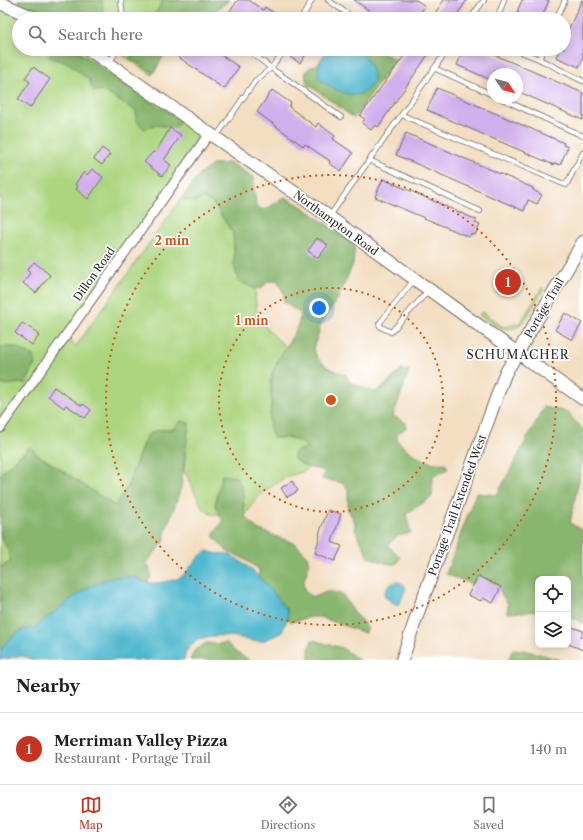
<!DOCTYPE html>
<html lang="en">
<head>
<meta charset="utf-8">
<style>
  body { margin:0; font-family:"Libre Caslon Text",serif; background:#f2f2f2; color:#222 }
  .controls { position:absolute; right:12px; bottom:12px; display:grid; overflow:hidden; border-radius:8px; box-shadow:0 2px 10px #0003 }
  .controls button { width:36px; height:36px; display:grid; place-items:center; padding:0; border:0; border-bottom:1px solid #e0e0e0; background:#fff; color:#222; font:20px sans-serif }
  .compass { position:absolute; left:487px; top:68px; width:36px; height:36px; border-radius:50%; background:#fff; box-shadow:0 2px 10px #0003; rotate:125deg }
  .you { position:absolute; left:319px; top:308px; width:14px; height:14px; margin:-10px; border:3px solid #fff; border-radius:50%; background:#1a73e8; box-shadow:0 0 0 6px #1a73e833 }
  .badge { display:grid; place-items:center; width:26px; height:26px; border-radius:50%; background:#c8321e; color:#fff; font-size:13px; font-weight:700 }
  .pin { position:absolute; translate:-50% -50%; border:2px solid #fff; box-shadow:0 1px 4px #0006 }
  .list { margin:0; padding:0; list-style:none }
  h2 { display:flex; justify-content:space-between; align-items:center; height:52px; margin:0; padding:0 16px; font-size:17px }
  h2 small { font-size:13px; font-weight:400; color:#767676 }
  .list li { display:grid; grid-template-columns:26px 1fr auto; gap:12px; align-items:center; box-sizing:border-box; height:72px; padding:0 16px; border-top:1px solid #e0e0e0 }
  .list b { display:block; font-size:15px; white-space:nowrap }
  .list p { margin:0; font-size:13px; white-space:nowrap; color:#767676 }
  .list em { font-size:13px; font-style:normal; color:#767676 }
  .icon { flex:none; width:22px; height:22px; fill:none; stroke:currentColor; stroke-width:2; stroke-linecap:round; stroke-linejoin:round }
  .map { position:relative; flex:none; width:583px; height:660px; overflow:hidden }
  .search { position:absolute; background:#fff; box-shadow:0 2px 10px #0003; left:12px; right:12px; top:12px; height:44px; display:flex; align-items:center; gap:10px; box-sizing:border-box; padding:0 14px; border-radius:22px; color:#767676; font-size:15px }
  .sheet { height:124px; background:#fff }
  nav { display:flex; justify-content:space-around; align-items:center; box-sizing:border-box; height:56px; border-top:1px solid #e0e0e0; background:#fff; font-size:11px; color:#767676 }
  nav a { display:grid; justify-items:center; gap:2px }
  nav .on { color:#c8321e }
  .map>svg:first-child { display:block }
  .green { fill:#acd580; stroke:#6c8056 }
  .forest { fill:#89b66e; stroke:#5a704c }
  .water { fill:#51b9cf; stroke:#3e727d }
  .building { fill:#d1afec }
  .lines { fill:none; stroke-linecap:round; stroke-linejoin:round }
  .lane-casing { stroke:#716a60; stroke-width:6 }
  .street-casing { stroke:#716a60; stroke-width:11 }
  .secondary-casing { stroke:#716a60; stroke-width:14 }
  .lane { stroke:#fff; stroke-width:4.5 }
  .street { stroke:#fff; stroke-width:9 }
  .secondary { stroke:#fff; stroke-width:12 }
  .ring { fill:none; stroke:#d5540f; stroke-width:2; stroke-dasharray:2 4 }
  .labels { text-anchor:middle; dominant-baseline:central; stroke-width:3.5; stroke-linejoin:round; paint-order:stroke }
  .street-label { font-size:11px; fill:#2b2b2b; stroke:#fff }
  .neighbourhood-label { font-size:12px; letter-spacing:1px; fill:#2b2b2b; stroke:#fff }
  .centre { fill:#d5540f; stroke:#fff; stroke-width:2 }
  .ring-label { font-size:12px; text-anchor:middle; font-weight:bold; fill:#d5540f; stroke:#fff; stroke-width:3.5; stroke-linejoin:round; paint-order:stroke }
</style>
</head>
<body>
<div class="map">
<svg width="583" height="660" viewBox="0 0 583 660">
  <rect width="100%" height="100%" fill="#fff"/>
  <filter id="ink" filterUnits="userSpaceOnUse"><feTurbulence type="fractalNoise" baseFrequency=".025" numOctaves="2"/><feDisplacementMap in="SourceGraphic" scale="8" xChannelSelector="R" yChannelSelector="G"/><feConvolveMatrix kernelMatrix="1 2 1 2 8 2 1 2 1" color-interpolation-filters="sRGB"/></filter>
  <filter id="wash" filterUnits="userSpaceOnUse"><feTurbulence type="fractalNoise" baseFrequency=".012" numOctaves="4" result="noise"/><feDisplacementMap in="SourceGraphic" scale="16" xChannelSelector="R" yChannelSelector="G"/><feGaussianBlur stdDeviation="0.9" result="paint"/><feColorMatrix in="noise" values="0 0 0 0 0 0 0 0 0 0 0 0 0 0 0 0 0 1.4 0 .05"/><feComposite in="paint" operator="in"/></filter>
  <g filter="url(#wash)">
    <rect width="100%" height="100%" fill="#f3dec2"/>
    <g class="green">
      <polygon points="77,0 195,0 185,19 69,19"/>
      <path d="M0 3 37 19H19V49H88L209 134 65 337 76 346 181 199 194 202 202 198 213 203 233 233 234 247 251 287 255 288C255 297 256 308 258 316 262 326 278 339 286 347L273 371 270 382 272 396 270 418 275 438C290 437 296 437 308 448L304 466 309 467 305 471 286 477 258 496 245 516 242 488 236 477 222 476 215 504 220 514H211L203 509 184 470 186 440 189 424 174 429 159 430 149 434 143 444 128 485 115 506 37 454 30 447 4 470 0 477Z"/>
      <polygon points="114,49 167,49 152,75"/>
      <path d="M542 288 544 289C523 322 520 345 479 315L482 312 503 327 520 323Z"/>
      <polygon points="0,532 8,550 11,562 1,567 0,566"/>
    </g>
    <g class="forest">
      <polygon points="17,0 102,0 104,19 50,19 40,16"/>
      <polygon points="163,0 229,0 205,19 152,19"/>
      <polygon points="54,49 74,49 148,101 176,117 180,123 175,127 155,125 144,129 136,120 136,111 103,91 93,91 89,80 68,63 48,57"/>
      <polygon points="135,49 167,49 154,73 130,58"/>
      <path d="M328 49H378L395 60 354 118 308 84C302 72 307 68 318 64Z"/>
      <path d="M230 163 253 177 256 207 265 210 285 197 301 206 355 245 353 264 338 298 322 322 313 349 318 359 329 368 346 375 351 383 375 392 383 387 401 370H409C405 386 398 400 393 416L406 423V428L397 434V441C412 454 425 465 445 463L448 469 433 477 432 497 406 514 411 533 397 536 388 545 400 557 396 564C387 565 376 559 367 557L365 549 359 539 355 529V522L348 510V489L342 483 322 479 325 471 304 466 293 458 296 451 308 448C296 437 290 437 274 438 267 427 270 418 271 405 272 393 269 383 273 372 280 351 298 335 301 314L284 302V293L277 281H268L261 289 251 287 238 280 234 264V247L233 233 213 203 202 198 194 202 181 199 200 174 214 164Z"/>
      <polygon points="0,347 16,347 33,356 36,362 26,383 0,385"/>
      <polygon points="544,407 569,412 572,418 583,429 583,460 570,523 583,531 583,624 575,619 568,617 568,579 538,579 538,611 507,613 508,604 499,590 483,580 471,584 446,574 476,493 497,495"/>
      <polygon points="181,421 189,423 181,488 166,530 164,542 145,564 149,566 151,576 147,583 137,578 91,586 34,628 25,628 2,647 0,651 0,566 1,567 11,562 8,550 0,532 0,477 4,470 30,447 37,454 115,506 128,485 143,444 149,434 159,430 174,429"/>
      <path d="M222 475 236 477 242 488 245 516 257 529 296 544 307 556 309 565 303 583 305 592 313 597C318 596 322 594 326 592 332 591 338 593 343 595L353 611 368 628 365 633 320 617H311L291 622 287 618V610L259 577V569L241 557 228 552 213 536 215 531 223 522 215 504Z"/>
      <polygon points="312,640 342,648 359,660 309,660 309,647"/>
      <polygon points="206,643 217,644 227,643 234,651 249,660 190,660 195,650"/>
      <polygon points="513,649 528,651 561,660 508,660"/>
    </g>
    <g class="water">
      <path d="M328 49C336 49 346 48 354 49 366 51 374 71 374 82 370 86 367 91 362 93 349 99 329 86 319 79 316 66 321 59 328 49Z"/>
      <path d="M208 551C216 556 225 551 232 556 255 569 271 590 287 610L288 617 282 632C277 635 268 639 262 641 255 643 245 639 237 637 217 634 187 634 184 660H32C20 651 11 660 0 659V651C7 639 20 628 34 628 57 611 90 578 120 577 125 577 133 577 138 578 141 579 143 582 146 582 155 585 168 581 177 579 190 574 193 557 208 551Z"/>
      <path d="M396 582C401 583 404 583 406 588L400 603 397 605 386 598 384 595C386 587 389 585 396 582Z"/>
    </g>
    <g id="blocks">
      <g class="building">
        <polygon points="238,0 249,0 263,10 265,7 282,19 236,19 228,14"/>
        <polygon points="354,0 416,0 425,6 416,19 381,19"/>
        <polygon points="444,0 467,0 454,19 438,19 433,16"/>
        <polygon points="522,0 549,0 541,19 516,19 519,13 517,12"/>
        <polygon points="582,0 583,0 583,58 579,67 556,57 560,49 564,49 564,39"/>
        <polygon points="167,49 212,49 239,67 224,89"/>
        <polygon points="296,49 302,49 307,53 300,63 290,57"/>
        <polygon points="409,49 432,49 378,127 375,125 371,130 362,123 365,119 360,116"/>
        <polygon points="464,49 480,49 490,53 583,93 583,120 517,91 517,74 493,74 493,81 457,65"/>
        <polygon points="33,67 50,79 30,108 18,99 30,82 25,78"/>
        <polygon points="437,88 564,143 563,145 568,147 560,165 555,163 554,165 427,110"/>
        <polygon points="272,90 291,103 289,107 316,127 318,123 335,136 333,139 353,153 341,171 329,163 330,161 305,144 303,146 257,112"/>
        <polygon points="170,128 181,135 164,160 171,165 162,176 144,162 153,152 155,153"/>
        <polygon points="406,133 533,188 533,190 542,195 537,204 528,200 524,211 396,155"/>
        <polygon points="102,148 110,154 102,165 94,159"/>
        <polygon points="92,169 103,177 88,199 76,189 78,186 75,184 84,172 87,175"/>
        <polygon points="383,179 477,220 475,223 480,225 475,235 471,234 469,237 375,197"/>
        <polygon points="317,238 328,245 318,258 308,251"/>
        <polygon points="34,262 50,275 36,293 23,283 30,273 27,270"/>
        <polygon points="508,269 519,276 508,294 497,288"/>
        <polygon points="565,313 582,323 572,340 555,330"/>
        <polygon points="22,323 38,333 37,335 39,336 32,345 15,333"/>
        <polygon points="54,387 82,406 83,404 91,410 85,418 66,405 64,408 48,396"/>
        <polygon points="292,481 298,491 287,497 281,488"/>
        <polygon points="328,510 341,514 332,542 342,546 335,561 315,553 320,535 319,534"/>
        <polygon points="478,576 501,587 493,603 483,598 481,601 468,595"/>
        <polygon points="572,627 583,631 581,637 583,638 583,650 568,644 568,636"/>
      </g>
    </g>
  </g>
  <g filter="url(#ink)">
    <use href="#blocks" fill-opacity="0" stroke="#716a60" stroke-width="1"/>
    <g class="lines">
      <g class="lane-casing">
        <g id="lane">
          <polyline points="121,0 123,19"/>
          <polyline points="328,0 355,19"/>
          <polyline points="301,19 312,0"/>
          <polyline points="470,19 484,0"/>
          <polyline points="497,19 504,0"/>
          <polyline points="556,19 565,0"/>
          <polyline points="247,49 271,68 341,117"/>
          <polyline points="514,49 539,59 583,81"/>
          <polyline points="539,59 544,49"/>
          <polyline points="109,63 118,49"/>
          <polyline points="434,68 493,95"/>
          <polyline points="500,98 583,136"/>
          <polyline points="402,115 566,185 583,153"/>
          <polyline points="216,137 255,81 271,68 286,49"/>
          <polyline points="369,160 480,211"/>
          <polyline points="329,217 448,49"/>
          <polyline points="414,280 382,320 379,324 381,327 391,332 429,290"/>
        </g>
      </g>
      <g class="street-casing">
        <polyline id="street" points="0,428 209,134"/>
      </g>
      <g class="secondary-casing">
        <g id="secondary">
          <polyline points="0,3 37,19"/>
          <polyline points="88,49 321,211 464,315 583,399"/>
          <polyline points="402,660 416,618 505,374 583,242"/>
        </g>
      </g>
      <use href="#lane" class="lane"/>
      <use href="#street" class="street"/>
      <use href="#secondary" class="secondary"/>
    </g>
  </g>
  <g class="ring">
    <circle cx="331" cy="400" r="112"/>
    <circle cx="331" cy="400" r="225"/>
  </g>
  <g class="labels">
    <g class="street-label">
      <text transform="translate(336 223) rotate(36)">Northampton Road</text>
      <text transform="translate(94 274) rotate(-55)">Dillon Road</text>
      <text transform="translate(544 308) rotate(-60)">Portage Trail</text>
      <text transform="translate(457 505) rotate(-70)">Portage Trail Extended West</text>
    </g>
    <g class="neighbourhood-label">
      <text x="518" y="354">SCHUMACHER</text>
    </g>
  </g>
  <circle cx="331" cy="400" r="6" class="centre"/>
  <g class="ring-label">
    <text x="172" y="245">2 min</text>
    <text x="252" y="325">1 min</text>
  </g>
</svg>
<div class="controls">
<button><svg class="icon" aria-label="locate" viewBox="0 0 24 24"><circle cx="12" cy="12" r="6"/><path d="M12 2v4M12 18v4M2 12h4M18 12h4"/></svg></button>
<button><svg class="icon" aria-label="layers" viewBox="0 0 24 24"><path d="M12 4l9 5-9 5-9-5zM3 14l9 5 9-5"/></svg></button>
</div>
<svg class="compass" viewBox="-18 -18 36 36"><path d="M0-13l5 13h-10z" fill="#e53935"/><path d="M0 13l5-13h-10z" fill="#767676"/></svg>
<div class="you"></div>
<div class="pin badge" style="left:508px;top:282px">1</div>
<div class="search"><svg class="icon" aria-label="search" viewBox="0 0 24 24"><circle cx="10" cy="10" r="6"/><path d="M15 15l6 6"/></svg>Search here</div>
</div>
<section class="sheet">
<h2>Nearby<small></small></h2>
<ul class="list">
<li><span class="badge">1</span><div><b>Merriman Valley Pizza</b><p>Restaurant · Portage Trail</p></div><em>140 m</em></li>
</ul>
</section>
<nav>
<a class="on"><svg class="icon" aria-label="map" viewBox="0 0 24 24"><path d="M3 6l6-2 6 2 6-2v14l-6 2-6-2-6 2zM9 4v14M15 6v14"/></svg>Map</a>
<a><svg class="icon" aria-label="directions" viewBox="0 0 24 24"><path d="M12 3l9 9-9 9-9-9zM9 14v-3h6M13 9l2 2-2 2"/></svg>Directions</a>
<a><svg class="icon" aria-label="saved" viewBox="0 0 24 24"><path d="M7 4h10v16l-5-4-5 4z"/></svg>Saved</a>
</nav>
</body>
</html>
